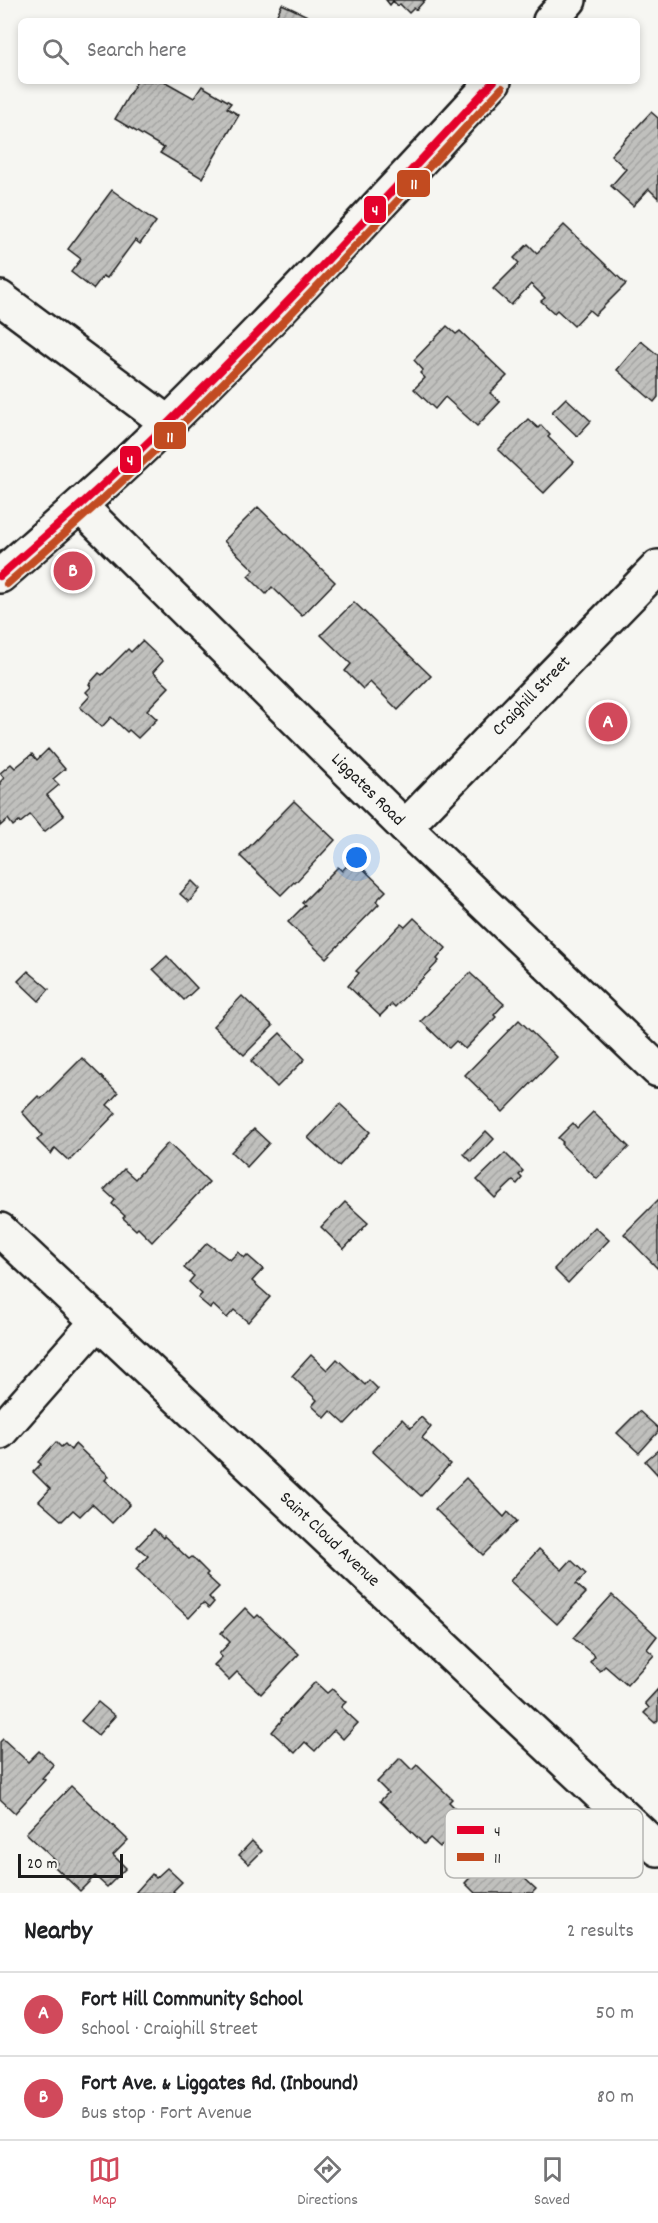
<!DOCTYPE html>
<html lang="en">
<head>
<meta charset="utf-8">
<style>
  body { margin:0; font-family:Dekko,sans-serif; background:#f6f6f6; color:#202124 }
  .scale { position:absolute; left:18px; bottom:15px; width:105px; box-sizing:border-box; padding-left:6px; border:3px solid #1c1c1c; border-top:0; font-size:16px; line-height:21px; white-space:nowrap; color:#1c1c1c; -webkit-text-stroke:4px #f6f6f2; paint-order:stroke }
  .you { position:absolute; left:357px; top:858px; width:21px; height:21px; margin:-15px; border:4px solid #fff; border-radius:50%; background:#1a73e8; box-shadow:0 0 0 9px #1a73e833 }
  .badge { display:grid; place-items:center; width:39px; height:39px; border-radius:50%; background:#d1495b; color:#fff; font-size:20px; font-weight:700 }
  .pin { position:absolute; translate:-50% -50%; border:3px solid #fff; box-shadow:0 2px 6px #0006 }
  .list { margin:0; padding:0; list-style:none }
  h2 { display:flex; justify-content:space-between; align-items:center; height:78px; margin:0; padding:0 24px; font-size:26px }
  h2 small { font-size:20px; font-weight:400; color:#757577 }
  .list li { display:grid; grid-template-columns:39px 1fr auto; gap:18px; align-items:center; box-sizing:border-box; height:84px; padding:0 24px; border-top:2px solid #e0e0e0 }
  .list b { display:block; font-size:22px; white-space:nowrap }
  .list p { margin:0; font-size:20px; white-space:nowrap; color:#757577 }
  .list em { font-size:20px; font-style:normal; color:#757577 }
  .icon { flex:none; width:33px; height:33px; fill:none; stroke:currentColor; stroke-width:2; stroke-linecap:round; stroke-linejoin:round }
  .map { position:relative; flex:none; width:658px; height:1893px; overflow:hidden }
  .search { position:absolute; background:#fff; box-shadow:0 3px 9px #0003; left:18px; right:18px; top:18px; height:66px; display:flex; align-items:center; gap:15px; box-sizing:border-box; padding:0 21px; border-radius:9px; color:#757577; font-size:22px }
  .sheet { height:246px; background:#fff }
  nav { display:flex; justify-content:space-around; align-items:center; box-sizing:border-box; height:84px; border-top:2px solid #e0e0e0; background:#fff; font-size:16px; color:#757577 }
  nav a { display:grid; justify-items:center; gap:3px }
  nav .on { color:#d1495b }
  .map>svg:first-child { display:block }
  .building { fill:url(#building-hatch); stroke:#1c1c1c; stroke-width:1.5 }
  .lines { fill:none; stroke-linecap:round; stroke-linejoin:round }
  .minor-casing { stroke:#1c1c1c; stroke-width:38 }
  .primary-casing { stroke:#1c1c1c; stroke-width:38 }
  .minor { stroke:#f6f6f2; stroke-width:33 }
  .primary { stroke:#f6f6f2; stroke-width:33 }
  .bus-1-casing { stroke:#f6f6f2; stroke-width:12 }
  .bus-2-casing { stroke:#f6f6f2; stroke-width:12 }
  .bus-1 { stroke:#e4002b; stroke-width:8 }
  .bus-2 { stroke:#c24b20; stroke-width:8 }
  .labels { text-anchor:middle; dominant-baseline:central; stroke-width:4.5; stroke-linejoin:round; paint-order:stroke }
  .street-label { font-size:18px; fill:#1c1c1c; stroke:#f6f6f2 }
  .key { fill:#f6f6f2; stroke:#b5b5b2; stroke-width:1.5 }
  .key-label { font-size:16px; fill:#1c1c1c }
  .line-badge { stroke:#f6f6f2; stroke-width:2 }
  .badge-label { font-size:16px; text-anchor:middle; font-weight:bold; fill:#fff }
</style>
</head>
<body>
<div class="map">
<svg width="658" height="1893" viewBox="0 0 658 1893">
  <defs>
    <pattern id="building-hatch" width="6" height="6" patternUnits="userSpaceOnUse" patternTransform="scale(1.5)"><rect width="6" height="6" fill="#c0c0bd"/><path d="M-1 1l2-2M0 6l6-6M5 7l2-2" fill="none" stroke="#a4a4a2"/></pattern>
  </defs>
  <rect width="100%" height="100%" fill="#f6f6f2"/>
  <filter id="ink" filterUnits="userSpaceOnUse"><feTurbulence type="fractalNoise" baseFrequency=".0167" numOctaves="2"/><feDisplacementMap in="SourceGraphic" scale="12" xChannelSelector="R" yChannelSelector="G"/><feConvolveMatrix kernelMatrix="1 2 1 2 8 2 1 2 1" color-interpolation-filters="sRGB"/></filter>
  <g filter="url(#ink)">
    <g class="building">
      <polygon points="386,0 425,0 416,10 414,8 409,13 400,4 398,6 393,1 390,5"/>
      <polygon points="282,4 314,19 313,21 274,21"/>
      <polygon points="137,81 164,81 194,98 202,86 231,103 227,108 239,115 202,178 160,153 164,148 115,119"/>
      <polygon points="651,112 658,118 658,198 649,189 633,206 611,186 626,169 611,155"/>
      <polygon points="112,190 156,222 140,244 135,240 107,278 103,276 93,289 71,272 81,259 68,249"/>
      <polygon points="564,225 626,284 595,315 589,310 574,326 557,310 554,313 541,301 545,298 531,284 511,305 493,289 519,263 514,258 528,244 537,253"/>
      <polygon points="447,326 456,334 460,331 507,376 490,393 500,402 477,426 445,397 435,409 414,389 425,378 420,373 423,370 414,360"/>
      <polygon points="641,341 658,355 658,397 654,402 617,370"/>
      <polygon points="566,398 591,421 577,436 552,412"/>
      <polygon points="528,419 538,428 541,425 550,435 548,437 574,462 544,493 498,450"/>
      <polygon points="258,507 335,582 302,616 272,587 266,594 248,576 254,570 224,541"/>
      <polygon points="354,602 431,676 398,710 370,682 363,689 345,671 351,664 321,635"/>
      <polygon points="142,641 163,661 153,672 169,687 147,710 157,719 138,738 129,730 127,732 111,717 102,727 80,707 90,696 86,692 91,687 89,684 99,673 102,675 128,649 131,652"/>
      <polygon points="48,749 65,769 53,779 59,785 47,795 64,816 44,832 30,815 20,823 19,821 13,826 8,819 0,826 0,782 4,778 0,773 11,764 15,768 32,754 37,760"/>
      <polygon points="294,801 335,840 295,883 294,882 281,895 240,856"/>
      <polygon points="353,859 386,891 376,901 379,904 326,958 288,922 305,905 302,903 338,867 342,871"/>
      <polygon points="192,881 200,889 189,902 180,894"/>
      <polygon points="414,918 446,948 437,959 439,961 395,1007 392,1004 380,1016 348,986 359,973 356,971 401,924 405,927"/>
      <polygon points="167,956 197,988 184,1000 153,969"/>
      <polygon points="28,971 49,989 39,1001 18,981"/>
      <polygon points="470,973 504,1004 494,1015 496,1017 465,1049 456,1041 449,1048 421,1021"/>
      <polygon points="242,996 273,1026 244,1055 213,1026"/>
      <polygon points="519,1020 557,1057 503,1112 465,1075"/>
      <polygon points="280,1033 305,1059 277,1087 251,1061"/>
      <polygon points="82,1058 118,1093 107,1105 116,1113 69,1161 55,1148 51,1154 37,1140 42,1135 22,1112 38,1096 41,1099"/>
      <polygon points="340,1104 370,1132 339,1166 308,1138"/>
      <polygon points="593,1112 629,1147 597,1179 561,1144 563,1142 558,1138 573,1123 577,1128"/>
      <polygon points="254,1129 269,1143 247,1167 231,1152"/>
      <polygon points="486,1131 494,1139 472,1162 464,1154"/>
      <polygon points="168,1143 209,1182 152,1242 138,1228 136,1230 123,1218 125,1216 112,1204 115,1200 104,1190 124,1169 135,1179"/>
      <polygon points="505,1153 523,1171 519,1175 522,1178 517,1184 513,1181 495,1198 477,1180"/>
      <polygon points="658,1200 658,1269 624,1234"/>
      <polygon points="345,1202 368,1223 344,1249 321,1227"/>
      <polygon points="595,1227 609,1240 568,1283 554,1269"/>
      <polygon points="207,1243 230,1260 238,1252 244,1258 247,1255 263,1269 252,1281 270,1297 248,1322 234,1310 227,1318 213,1305 210,1308 198,1298 202,1294 189,1282 194,1276 184,1268"/>
      <polygon points="311,1355 327,1370 337,1359 365,1385 369,1380 378,1389 345,1424 331,1411 325,1418 312,1406 317,1400 292,1376"/>
      <polygon points="639,1411 658,1428 658,1432 639,1453 617,1433"/>
      <polygon points="421,1417 431,1427 422,1438 450,1464 421,1496 372,1451 402,1419 411,1428"/>
      <polygon points="56,1442 61,1447 65,1444 71,1450 75,1444 109,1476 105,1480 130,1504 112,1523 92,1504 80,1516 73,1510 62,1521 39,1501 50,1489 33,1472 41,1464 38,1462"/>
      <polygon points="658,1450 658,1475 645,1461"/>
      <polygon points="466,1478 504,1517 508,1512 517,1521 483,1555 435,1509"/>
      <polygon points="154,1529 163,1538 164,1536 189,1559 192,1557 208,1573 206,1575 219,1587 209,1597 214,1602 209,1608 203,1603 189,1618 136,1569 148,1556 137,1547"/>
      <polygon points="539,1549 562,1570 571,1560 586,1574 576,1584 586,1593 557,1624 510,1581"/>
      <polygon points="612,1595 657,1636 647,1649 654,1655 627,1685 605,1666 600,1671 590,1662 595,1656 573,1638"/>
      <polygon points="245,1608 255,1618 258,1615 299,1654 261,1694 237,1672 229,1680 214,1665 222,1657 219,1654 230,1642 221,1633"/>
      <polygon points="315,1682 327,1693 332,1689 346,1702 341,1707 358,1723 343,1739 334,1730 315,1751 305,1742 295,1753 272,1732 282,1720 281,1719"/>
      <polygon points="658,1689 658,1720 655,1723 644,1713 649,1708 645,1703"/>
      <polygon points="98,1702 115,1716 98,1735 81,1721"/>
      <polygon points="3,1739 28,1762 39,1751 54,1765 42,1778 45,1780 15,1813 0,1799 0,1742"/>
      <polygon points="400,1758 412,1770 417,1765 452,1799 449,1802 467,1820 440,1847 430,1838 424,1844 380,1801 388,1793 377,1782"/>
      <polygon points="71,1786 128,1840 113,1855 126,1868 107,1887 95,1876 80,1891 54,1866 58,1863 26,1833"/>
      <polygon points="252,1841 262,1851 249,1864 239,1855"/>
      <polygon points="500,1846 516,1862 512,1867 536,1889 532,1893 475,1893 465,1883"/>
      <polygon points="167,1868 182,1882 173,1891 175,1893 135,1893 152,1874 156,1878"/>
    </g>
    <g class="lines">
      <g class="minor-casing">
        <g id="minor">
          <polyline points="0,298 168,423"/>
          <path id="s1" d="M80 506 405 827 658 1070"/>
          <path id="s2" d="M405 827 658 567"/>
          <path id="s3" d="M0 1230 658 1849"/>
          <polyline points="0,1432 97,1322"/>
        </g>
      </g>
      <g class="primary-casing">
        <g id="primary">
          <polyline points="550,21 569,0"/>
          <path d="M0 576C57 526 114 476 168 423 280 312 387 197 494 81"/>
        </g>
      </g>
      <use href="#minor" class="minor"/>
      <use href="#primary" class="primary"/>
      <g class="bus-1-casing">
        <path id="bus-1" d="M0 576C57 526 114 476 168 423 280 313 387 197 494 81"/>
      </g>
      <g class="bus-2-casing">
        <path id="bus-2" d="M7 584C64 534 121 484 175 431 288 320 395 204 502 88"/>
      </g>
      <use href="#bus-1" class="bus-1"/>
      <use href="#bus-2" class="bus-2"/>
    </g>
  </g>
  <g class="labels">
    <g class="street-label">
      <text stroke="none"><textPath href="#s2" startOffset="182">Craighill Street</textPath></text>
      <text stroke="none"><textPath href="#s1" startOffset="404">Liggates Road</textPath></text>
      <text stroke="none"><textPath href="#s3" startOffset="452">Saint Cloud Avenue</textPath></text>
    </g>
  </g>
  <rect x="445" y="1809" width="198" height="69" rx="9" class="key"/>
  <rect x="457" y="1826" width="27" height="8" fill="#e4002b"/>
  <rect x="457" y="1853" width="27" height="8" fill="#c24b20"/>
  <g class="key-label">
    <text x="494" y="1836">4</text>
    <text x="494" y="1863">11</text>
  </g>
  <g class="line-badge">
    <rect x="396" y="169" width="35" height="29" rx="6" fill="#c24b20"/>
    <rect x="363" y="195" width="24" height="29" rx="6" fill="#e4002b"/>
    <rect x="153" y="421" width="34" height="29" rx="6" fill="#c24b20"/>
    <rect x="119" y="445" width="23" height="29" rx="6" fill="#e4002b"/>
  </g>
  <g class="badge-label">
    <text x="414" y="189">11</text>
    <text x="375" y="215">4</text>
    <text x="170" y="442">11</text>
    <text x="130" y="465">4</text>
  </g>
</svg>
<div class="scale">20 m</div>
<div class="you"></div>
<div class="pin badge" style="left:608px;top:722px">A</div>
<div class="pin badge" style="left:73px;top:571px">B</div>
<div class="search"><svg class="icon" aria-label="search" viewBox="0 0 24 24"><circle cx="10" cy="10" r="6"/><path d="M15 15l6 6"/></svg>Search here</div>
</div>
<section class="sheet">
<h2>Nearby<small>2 results</small></h2>
<ul class="list">
<li><span class="badge">A</span><div><b>Fort Hill Community School</b><p>School · Craighill Street</p></div><em>50 m</em></li>
<li><span class="badge">B</span><div><b>Fort Ave. &amp; Liggates Rd. (Inbound)</b><p>Bus stop · Fort Avenue</p></div><em>80 m</em></li>
</ul>
</section>
<nav>
<a class="on"><svg class="icon" aria-label="map" viewBox="0 0 24 24"><path d="M3 6l6-2 6 2 6-2v14l-6 2-6-2-6 2zM9 4v14M15 6v14"/></svg>Map</a>
<a><svg class="icon" aria-label="directions" viewBox="0 0 24 24"><path d="M12 3l9 9-9 9-9-9zM9 14v-3h6M13 9l2 2-2 2"/></svg>Directions</a>
<a><svg class="icon" aria-label="saved" viewBox="0 0 24 24"><path d="M7 4h10v16l-5-4-5 4z"/></svg>Saved</a>
</nav>
</body>
</html>
